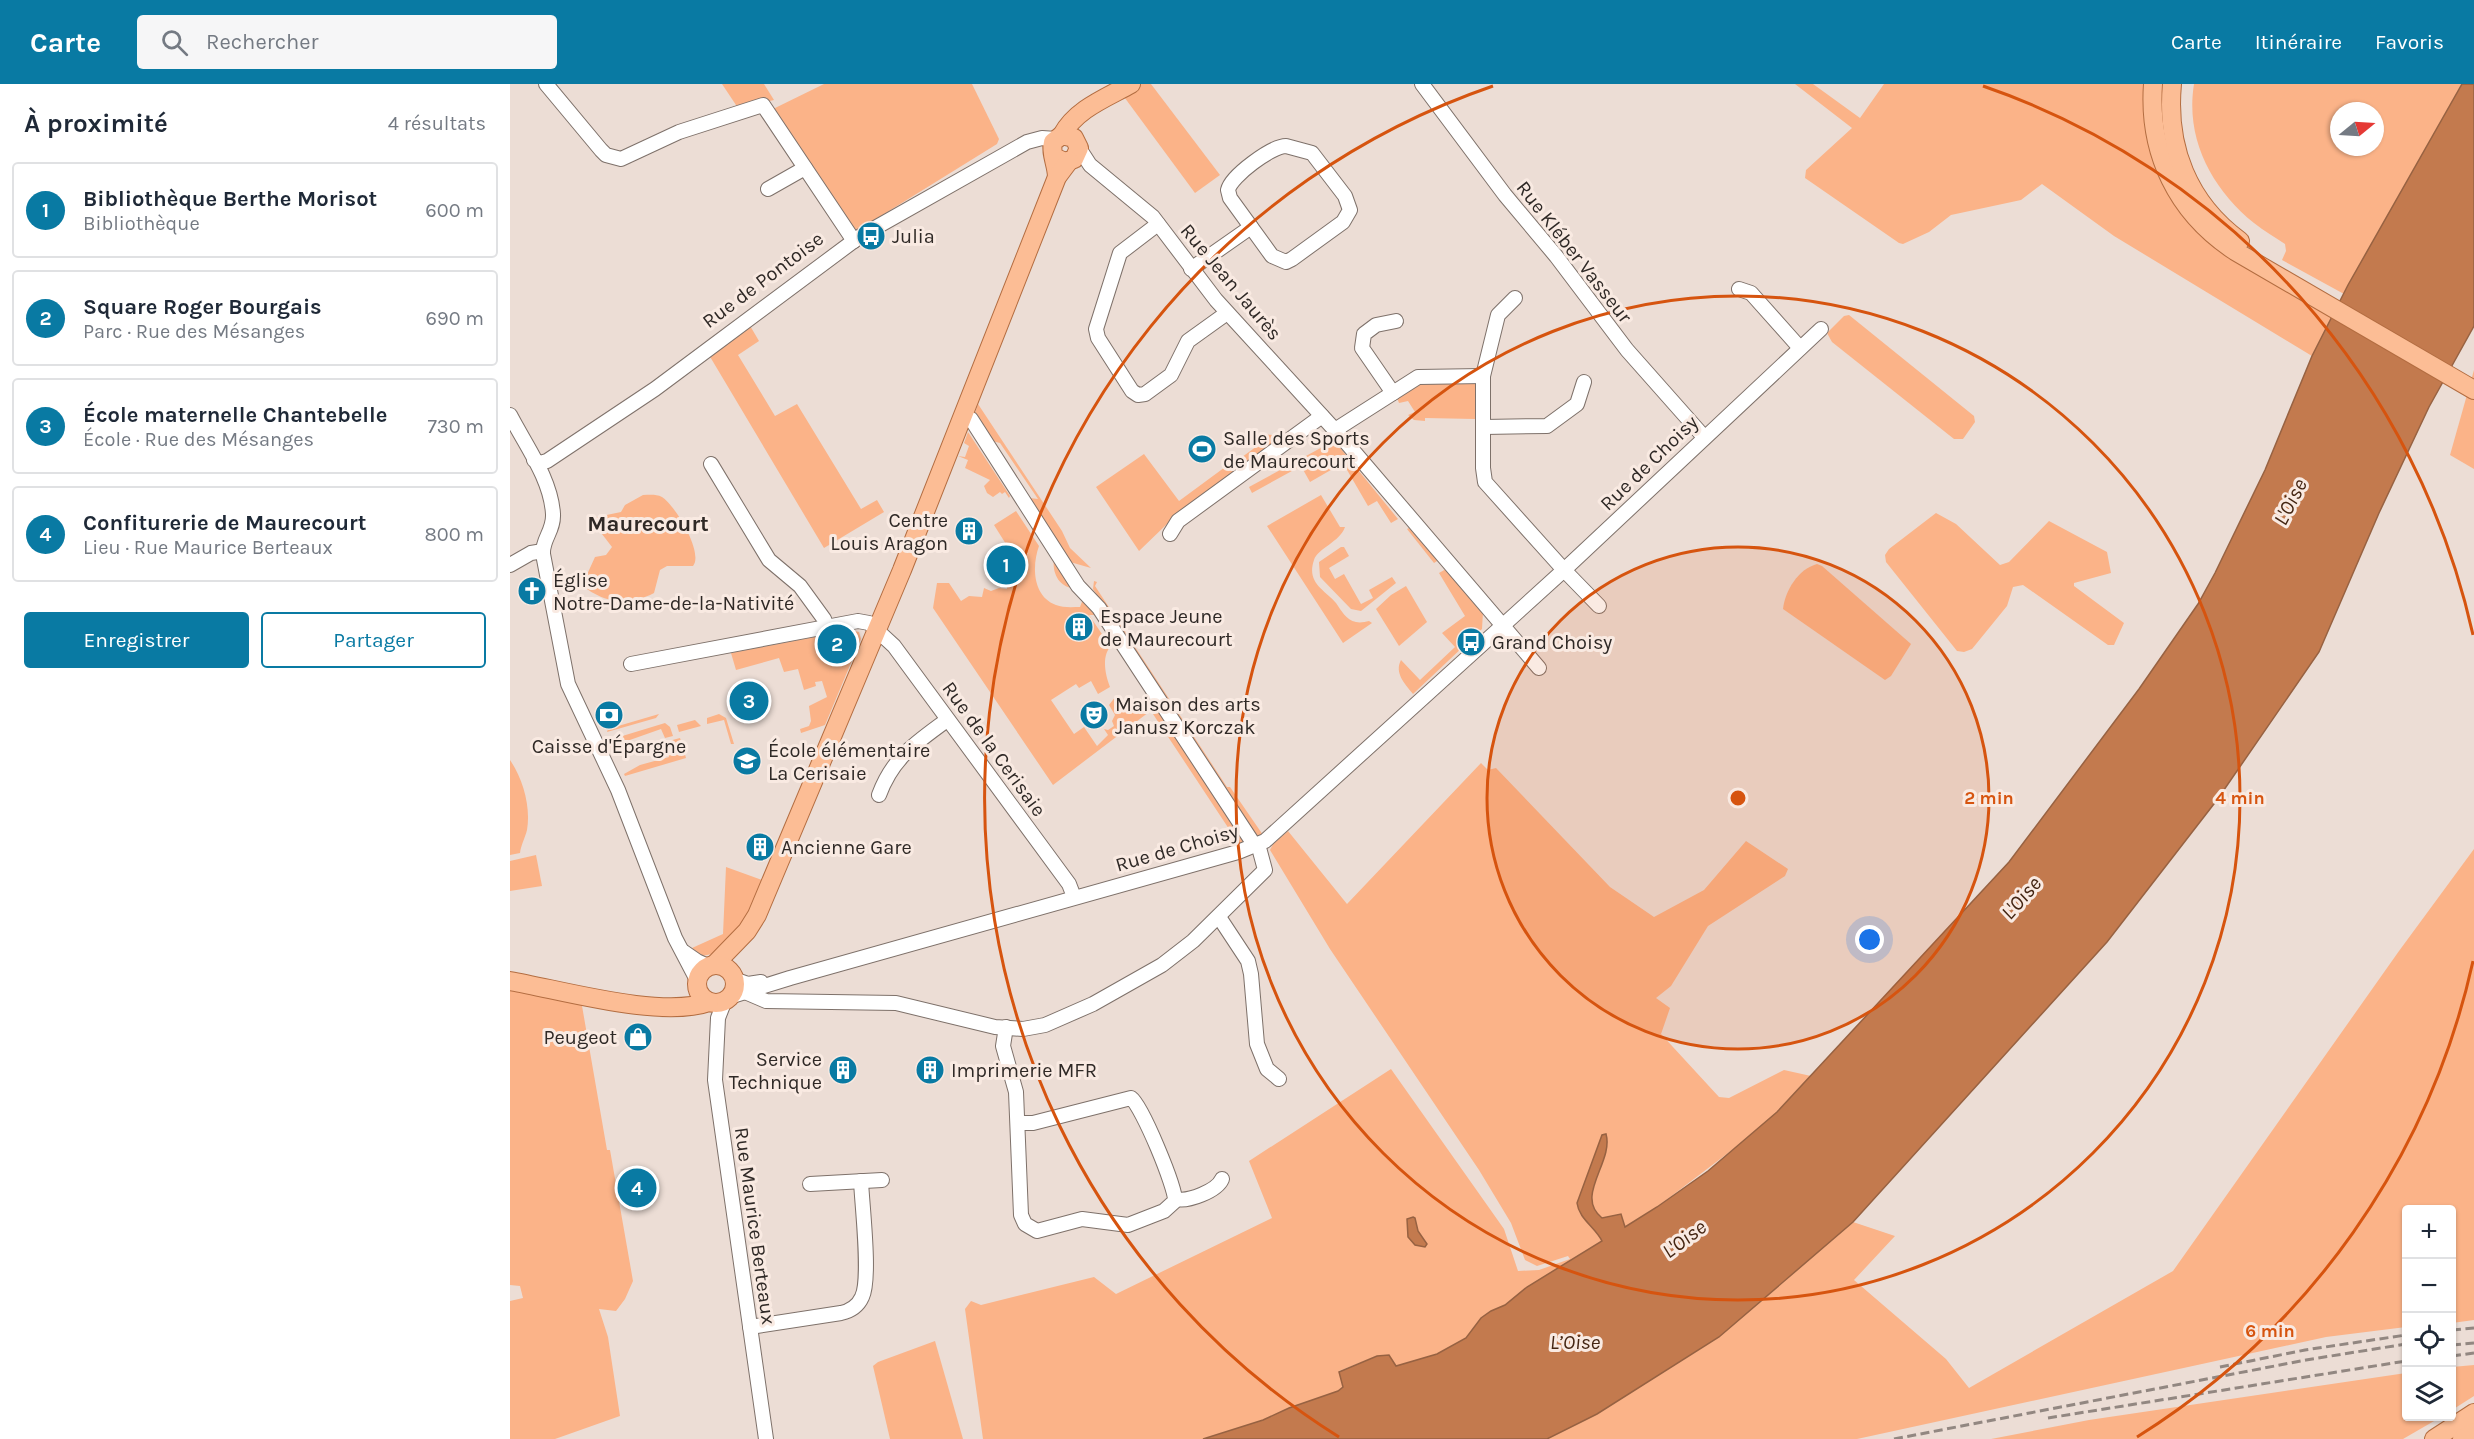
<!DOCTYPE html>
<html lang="fr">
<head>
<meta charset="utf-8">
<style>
  body { margin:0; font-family:Karla,sans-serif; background:#f6f6f7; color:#1f2937 }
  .controls { position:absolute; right:18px; bottom:18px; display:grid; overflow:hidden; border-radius:6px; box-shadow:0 2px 4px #0004 }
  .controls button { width:54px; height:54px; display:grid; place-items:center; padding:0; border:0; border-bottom:2px solid #e0e1e3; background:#fff; color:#1f2937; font:30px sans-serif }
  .compass { position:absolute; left:1820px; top:18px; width:54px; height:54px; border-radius:50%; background:#fff; box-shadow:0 2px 4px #0004; rotate:72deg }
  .you { position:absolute; left:1360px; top:856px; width:21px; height:21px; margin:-15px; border:4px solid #fff; border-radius:50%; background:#1a73e8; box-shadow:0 0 0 9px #1a73e833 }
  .badge { display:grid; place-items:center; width:39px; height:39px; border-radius:50%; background:#097aa3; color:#fff; font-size:20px; font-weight:700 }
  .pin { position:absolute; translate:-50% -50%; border:3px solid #fff; box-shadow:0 2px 6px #0006 }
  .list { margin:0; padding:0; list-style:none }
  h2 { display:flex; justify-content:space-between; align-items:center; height:78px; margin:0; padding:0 24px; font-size:26px }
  h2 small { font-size:20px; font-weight:400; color:#747a83 }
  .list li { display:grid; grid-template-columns:39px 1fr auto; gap:18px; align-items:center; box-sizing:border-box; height:96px; margin:0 12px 12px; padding:0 12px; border:2px solid #e0e1e3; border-radius:6px }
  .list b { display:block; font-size:22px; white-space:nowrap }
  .list p { margin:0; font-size:20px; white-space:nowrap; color:#747a83 }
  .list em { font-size:20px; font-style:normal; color:#747a83 }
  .actions { display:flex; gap:12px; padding:18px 24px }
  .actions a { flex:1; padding:14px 0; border:2px solid #097aa3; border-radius:6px; text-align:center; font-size:21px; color:#097aa3 }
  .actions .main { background:#097aa3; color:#fff }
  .icon { flex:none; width:33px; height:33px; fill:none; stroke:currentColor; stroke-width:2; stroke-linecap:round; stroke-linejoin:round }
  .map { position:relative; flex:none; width:1964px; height:1355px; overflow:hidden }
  header { display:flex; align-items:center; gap:36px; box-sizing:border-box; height:84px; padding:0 30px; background:#097aa3; color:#fff }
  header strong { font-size:28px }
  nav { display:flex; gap:33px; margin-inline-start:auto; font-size:21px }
  .search { width:420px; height:54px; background:#f6f6f7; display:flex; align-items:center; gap:15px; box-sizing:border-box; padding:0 21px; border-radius:6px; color:#747a83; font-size:22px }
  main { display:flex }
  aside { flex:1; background:#fff }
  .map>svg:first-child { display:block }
  .green { fill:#fbb388; fill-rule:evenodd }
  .water { fill:#c37a4e; stroke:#976242; stroke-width:1.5 }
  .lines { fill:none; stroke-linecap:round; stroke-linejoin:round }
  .minor-casing { stroke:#7e716a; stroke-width:16 }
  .major-casing { stroke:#b36d41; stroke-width:20 }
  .minor { stroke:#fff; stroke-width:14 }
  .major { stroke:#fcbd95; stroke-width:18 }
  .rail { stroke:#928781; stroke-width:3; stroke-dasharray:9 4.5; stroke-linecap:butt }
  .ring { fill:none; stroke:#d6540f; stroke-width:3 }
  .labels { text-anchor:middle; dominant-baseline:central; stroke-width:6; stroke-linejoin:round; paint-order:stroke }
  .poi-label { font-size:20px; fill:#2f2926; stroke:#f9eae2; text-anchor:start }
  .street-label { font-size:20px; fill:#2f2926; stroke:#f9eae2 }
  .water-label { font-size:21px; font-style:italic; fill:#442512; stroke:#f9eae2 }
  .quarter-label { font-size:22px; font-weight:bold; fill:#2f2926; stroke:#f9eae2 }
  .centre { fill:#d6540f; stroke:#f9eae2; stroke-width:3 }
  .ring-label { font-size:18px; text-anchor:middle; font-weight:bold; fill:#d6540f; stroke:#f9eae2; stroke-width:6; stroke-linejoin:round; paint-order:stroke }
</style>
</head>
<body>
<header>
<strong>Carte</strong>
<div class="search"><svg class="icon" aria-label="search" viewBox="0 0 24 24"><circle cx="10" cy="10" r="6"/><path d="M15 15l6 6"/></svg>Rechercher</div>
<nav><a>Carte</a><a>Itinéraire</a><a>Favoris</a></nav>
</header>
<main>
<aside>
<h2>À proximité<small>4 résultats</small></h2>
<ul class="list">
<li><span class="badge">1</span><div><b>Bibliothèque Berthe Morisot</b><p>Bibliothèque</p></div><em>600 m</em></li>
<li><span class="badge">2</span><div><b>Square Roger Bourgais</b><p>Parc · Rue des Mésanges</p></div><em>690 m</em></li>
<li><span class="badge">3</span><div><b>École maternelle Chantebelle</b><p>École · Rue des Mésanges</p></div><em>730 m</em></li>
<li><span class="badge">4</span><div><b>Confiturerie de Maurecourt</b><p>Lieu · Rue Maurice Berteaux</p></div><em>800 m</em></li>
</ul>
<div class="actions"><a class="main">Enregistrer</a><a>Partager</a></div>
</aside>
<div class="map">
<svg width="1964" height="1355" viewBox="0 0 1964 1355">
  <rect width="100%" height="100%" fill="#ecddd5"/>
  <g class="green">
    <polygon points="212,0 254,0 264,16 228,24"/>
    <polygon points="314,0 462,0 489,55 487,60 345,148 263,25"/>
    <polygon points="621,0 641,0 710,91 685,109 609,6"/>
    <polygon points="1285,0 1303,0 1350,34 1374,0 1637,0 1637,37 1750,191 1822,234 1802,272 1604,152 1532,100 1511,116 1441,131 1419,148 1393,160 1389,159 1295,94 1296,86 1342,44"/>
    <path d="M1684 0H1952L1834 210 1772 176 1776 167 1775 160C1765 153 1754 147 1744 139 1702 105 1675 55 1684 0ZM1829 27H1865V63H1829Z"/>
    <polygon points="1339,231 1464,332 1465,338 1453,355 1444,355 1322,258 1317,249 1334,232"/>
    <polygon points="239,240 249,257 228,271 265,332 287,320 351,425 367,416 374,428 314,464 199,271"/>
    <polygon points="1964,286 1964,385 1940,371"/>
    <polygon points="960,292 967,292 973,308 965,304 966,327 974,331 970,337 965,338 965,335 915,334 915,337 904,336 898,331 905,328 898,317 889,319 886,311 904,299 954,300"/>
    <polygon points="468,320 552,447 560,464 581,484 560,478 534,442 535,438 520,414 528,415 490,359 482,357 465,329"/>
    <polygon points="458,348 500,412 499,414 495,408 492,410 490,408 483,413 477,409 474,402 480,396 455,384 458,376 448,372 455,373 459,362 454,359"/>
    <polygon points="743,349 772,352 775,355 657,440 629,467 586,403 634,370 669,417 726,375 729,379 732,373 750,360"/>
    <polygon points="818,360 825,361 831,365 888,435 881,439 867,417 858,422 833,379 800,398 791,382 742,409 739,403"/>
    <path d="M133 411C140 411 146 410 152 413 165 421 194 469 183 482H157L150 486 144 509C121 521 98 520 77 505L75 495 85 473 96 471 102 463 85 441 87 433 111 428 115 421Z"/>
    <path d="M811 411 830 443H835C830 458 808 464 804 476 796 499 815 506 826 519 831 526 836 536 846 538 850 539 855 538 859 537L862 539 833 559 757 442Z"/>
    <path d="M506 427 529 462C522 481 522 512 546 521 553 524 563 523 570 523L575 510 591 531H579L594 553H605L609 563 602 561C591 571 595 590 600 603L588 610 581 597 569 604 566 600 541 616 564 650 574 643 587 662 598 651 594 645 598 646 604 642 602 637 605 631 599 621 606 612 622 623 637 624 639 628 543 701 423 524 427 499H439L451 517 459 512 472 513 474 504 481 507 489 504 497 505 496 490 503 485 501 482 520 468 506 476 484 441Z"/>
    <polygon points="1426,429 1446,440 1490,481 1499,478 1539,437 1597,468 1601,489 1564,499 1564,502 1614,539 1604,561 1598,561 1513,501 1503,503 1497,522 1462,565 1454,568 1447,567 1376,478 1375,471 1379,465"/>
    <polygon points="899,444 927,476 927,477 924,479 897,445"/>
    <polygon points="831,463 834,463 839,472 819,484 825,495 834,490 851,520 863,514 859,506 882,493 886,499 851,527 841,525 810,493 809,478"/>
    <path d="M544 475 562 503 561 504C548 501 542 488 544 475Z"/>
    <path d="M1307 480 1312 482 1401 560 1381 592 1375 596 1273 525C1275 507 1288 485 1307 480Z"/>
    <path d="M936 485 973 528 972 545 903 610C895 600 884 589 891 576L910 596 945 563 932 549 955 532 929 489Z"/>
    <polygon points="584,497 587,498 585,502 717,703 720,703 753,751 748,754 745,752 583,505"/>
    <polygon points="896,502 917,538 889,562 866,525 881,511"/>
    <polygon points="340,546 349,548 351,555 315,641 291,649 290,645 299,642 301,637 299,622 317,613 312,597 305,598 306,602 294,606 288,585 274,588 269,574 226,586 221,569"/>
    <polygon points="641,612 735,756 733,759 729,759 725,754 639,624 642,620"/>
    <polygon points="149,630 146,634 97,648 98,645"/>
    <polygon points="209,630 216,634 224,660 221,660 214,636 197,640 197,634"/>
    <polygon points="185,636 191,642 169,648 167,641"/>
    <polygon points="155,639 160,643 163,652 155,654 151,645 100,663 96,657"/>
    <polygon points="170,654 176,674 115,692 114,690 130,681 159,673 155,658"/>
    <path d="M0 676C13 695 21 723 17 746 15 754 11 761 10 769L0 771Z"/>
    <polygon points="971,679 978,686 986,684 1100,803 1144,833 1194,806 1236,757 1278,785 1275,792 1198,842 1161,902 1146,914 1160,924 1151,950 1209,1013 1219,1014 1274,986 1301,992 1267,1028 1226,1063 1147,1123 1017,1203 995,1221 981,1227 971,1234 956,1254 927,1270 886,1282 879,1271 867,1272 829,1287 833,1303 828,1307 779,1324 753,1336 693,1355 473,1355 455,1225 461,1217 471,1221 584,1193 606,1210 762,1134 739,1077 881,985 994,1145 1008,1187 1029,1186 1060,1175 1058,1172 1027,1182 1015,1176 1001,1139 969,1086 820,865 760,766 763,760 778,747 837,820"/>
    <polygon points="1964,765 1964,1236 1942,1239 1942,1126 1896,1126 1896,1243 1816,1253 1347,1355 1037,1355 1087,1330 1209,1253 1343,1138 1385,1152 1344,1196 1436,1275 1459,1304 1663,1187 1889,867"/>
    <polygon points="26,771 32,802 0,807 0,777"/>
    <polygon points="216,783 252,796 234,839 202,870 192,872 182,864 213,850"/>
    <polygon points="0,904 71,916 97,1066 100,1066 123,1197 115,1215 106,1227 89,1225 98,1253 110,1332 45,1355 0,1355 0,1217 13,1214 10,1202 0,1201"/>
    <polygon points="425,1257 453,1355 380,1355 363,1282 368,1278"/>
    <polygon points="1964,1281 1964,1312 1942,1326 1942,1283"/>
    <polygon points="1896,1289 1896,1332 1931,1333 1893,1355 1481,1355 1579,1336"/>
  </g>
  <g class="water">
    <path d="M1952 0H1964V242L1919 323 1869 429 1809 568 1707 716 1597 858 1343 1138 1209 1253 1087 1330 1037 1355H693L753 1336 779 1324 828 1307 833 1303 829 1288 867 1272 879 1271 886 1282 927 1270 956 1254 971 1234 981 1227 995 1221 1017 1203 1092 1157C1085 1143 1069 1135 1067 1119L1092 1051 1096 1050C1104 1078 1064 1112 1092 1134L1111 1130 1115 1143 1147 1123 1198 1087 1267 1028 1499 778 1629 605 1688 520 1705 489 1755 386 1802 272 1838 201Z"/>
    <polygon points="903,1133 905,1134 908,1147 917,1160 915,1163 905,1161 898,1153 897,1135"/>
  </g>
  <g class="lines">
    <g class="minor-casing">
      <g id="minor">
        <polyline points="36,0 91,66 96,71 111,75 169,48 253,21 344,157"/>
        <polyline points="912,0 995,111 1046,172 1117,266 1194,353"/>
        <path d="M776 62 802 69 835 112 840 126 833 138 782 175 776 178 762 172 720 114 718 106C721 92 762 62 776 62Z"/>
        <polyline points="569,64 580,81 643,133 706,216 834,356 1029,584"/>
        <polyline points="258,105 295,84"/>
        <polyline points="648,140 610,169 586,245 588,254 622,307 628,311 635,310 661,291 678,257 717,229"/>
        <polyline points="681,185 741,143"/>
        <polyline points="1229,205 1241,209 1290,264"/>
        <polyline points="1005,214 988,231 973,292 973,384 975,398 1054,486 1089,522"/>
        <polyline points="883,309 852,264 854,250 866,241 886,237"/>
        <path d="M0 331C16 362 41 395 43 430 44 447 32 455 33 470L58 600 108 706 165 854 187 896"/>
        <polyline points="453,332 461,335 568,502 589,524 745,762"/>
        <polyline points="974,343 1037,342 1067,320 1074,298"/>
        <polyline points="825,346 908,293 973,292"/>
        <polyline points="24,376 30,379 37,377 145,305 349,153 517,58 532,54 546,55"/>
        <polyline points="201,380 259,476 290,502 314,535 317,543"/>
        <polyline points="660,450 668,437 812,332"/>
        <polyline points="0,481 21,469 33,467"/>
        <polyline points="121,580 348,537 359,539 384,562 559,800 564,813"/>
        <path d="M369 711C383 673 406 659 437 636"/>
        <polyline points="709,833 738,877 741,890 747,960 757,985 769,995"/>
        <polyline points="174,868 187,877 198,882"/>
        <polyline points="224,895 238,900 251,898"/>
        <polyline points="235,908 256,917 386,919 485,943 513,945 535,941 583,920 652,881 683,857 755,786 748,760"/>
        <polyline points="219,913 280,894 728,768 755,757 1054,486 1311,245"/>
        <polyline points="215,916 208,934 205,996 256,1355"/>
        <path d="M496 943 493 962 506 1008 511 1131 515 1140 527 1147 572 1135 618 1141 654 1127 665 1117C666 1104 632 1022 621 1014L523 1039H508"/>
        <polyline points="300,1100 372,1096"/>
        <path d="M666 1115C678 1118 707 1107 712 1095"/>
        <path d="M240 1243 331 1229C340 1227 348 1222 352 1213 361 1195 352 1121 351 1097"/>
      </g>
    </g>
    <g class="major-casing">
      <g id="major">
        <path d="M1643 0C1638 69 1667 129 1725 167L1964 306"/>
        <path d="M1662 0C1656 63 1678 119 1730 157"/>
        <path d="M552 51C566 25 596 14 621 0"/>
        <path d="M544 73 555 78 564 75 569 64 564 54 552 51 543 58C540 69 547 81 547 93"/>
        <polyline points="205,880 237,847 247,831 392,486 547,93 559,77"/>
        <circle cx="206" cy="900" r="19"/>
        <path d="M0 897C52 906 151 935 199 918"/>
        <polyline points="1924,1355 1964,1329"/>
        <polyline points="1952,1355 1964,1348"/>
      </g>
    </g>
    <use href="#minor" class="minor"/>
    <use href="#major" class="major"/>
    <g class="rail">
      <polyline points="1942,1246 1964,1244"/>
      <polyline points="1942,1261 1964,1259"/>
      <polyline points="1942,1272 1964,1269"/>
      <polyline points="1710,1283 1795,1266 1896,1251"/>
      <polyline points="1538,1334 1896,1277"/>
      <polyline points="1384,1355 1796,1276 1896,1260"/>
    </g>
  </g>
  <circle cx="1228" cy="714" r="251" fill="#d6540f" fill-opacity=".12"/>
  <g class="ring">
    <circle cx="1228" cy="714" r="251"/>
    <circle cx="1228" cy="714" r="502"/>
    <path d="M1963 877A753 753 0 0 1 1627 1353M829 1353A753 753 0 0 1 983 2M1473 2A753 753 0 0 1 1963 551"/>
  </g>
  <defs>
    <g id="bus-disc" transform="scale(1.5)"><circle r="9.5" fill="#097aa3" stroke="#f9eae2"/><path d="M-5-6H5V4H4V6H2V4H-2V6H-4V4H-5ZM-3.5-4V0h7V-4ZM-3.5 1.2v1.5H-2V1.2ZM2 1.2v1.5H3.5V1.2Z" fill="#fff"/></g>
    <g id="stadium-disc" transform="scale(1.5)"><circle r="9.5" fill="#097aa3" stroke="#f9eae2"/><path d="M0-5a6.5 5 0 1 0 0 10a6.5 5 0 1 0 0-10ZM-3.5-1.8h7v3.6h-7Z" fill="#fff"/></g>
    <g id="building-disc" transform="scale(1.5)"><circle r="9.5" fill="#097aa3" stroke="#f9eae2"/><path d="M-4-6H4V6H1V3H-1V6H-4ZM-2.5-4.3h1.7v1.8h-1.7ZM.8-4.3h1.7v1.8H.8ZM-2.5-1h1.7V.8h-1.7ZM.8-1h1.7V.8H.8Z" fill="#fff"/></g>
    <g id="church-disc" transform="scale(1.5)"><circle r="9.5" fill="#097aa3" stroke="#f9eae2"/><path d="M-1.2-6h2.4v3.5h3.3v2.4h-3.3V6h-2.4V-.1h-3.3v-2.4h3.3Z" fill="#fff"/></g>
    <g id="bank-disc" transform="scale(1.5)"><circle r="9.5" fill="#097aa3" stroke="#f9eae2"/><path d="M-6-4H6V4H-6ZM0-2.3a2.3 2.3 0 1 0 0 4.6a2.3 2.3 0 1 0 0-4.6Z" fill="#fff"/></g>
    <g id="theatre-disc" transform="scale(1.5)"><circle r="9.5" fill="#097aa3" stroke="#f9eae2"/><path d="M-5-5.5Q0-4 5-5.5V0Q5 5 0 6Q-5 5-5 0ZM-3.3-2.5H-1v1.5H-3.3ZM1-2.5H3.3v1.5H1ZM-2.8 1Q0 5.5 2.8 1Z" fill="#fff"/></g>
    <g id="school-disc" transform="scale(1.5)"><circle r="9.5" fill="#097aa3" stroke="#f9eae2"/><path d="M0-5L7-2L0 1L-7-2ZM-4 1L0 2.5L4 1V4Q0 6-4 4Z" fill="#fff"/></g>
    <g id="shop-disc" transform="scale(1.5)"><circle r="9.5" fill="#097aa3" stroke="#f9eae2"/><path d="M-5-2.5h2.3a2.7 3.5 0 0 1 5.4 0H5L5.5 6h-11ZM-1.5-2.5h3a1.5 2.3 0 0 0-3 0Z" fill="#fff"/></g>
  </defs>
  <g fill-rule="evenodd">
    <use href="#bus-disc" x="361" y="152"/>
    <use href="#stadium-disc" x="692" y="365"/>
    <use href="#building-disc" x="459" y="447"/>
    <use href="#church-disc" x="22" y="507"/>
    <use href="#building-disc" x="569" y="543"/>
    <use href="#bus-disc" x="961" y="558"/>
    <use href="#bank-disc" x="99" y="631"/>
    <use href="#theatre-disc" x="584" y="631"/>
    <use href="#school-disc" x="237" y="677"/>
    <use href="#building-disc" x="250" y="763"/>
    <use href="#shop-disc" x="128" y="953"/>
    <use href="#building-disc" x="333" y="986"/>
    <use href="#building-disc" x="420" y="986"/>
  </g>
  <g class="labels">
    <g class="poi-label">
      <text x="382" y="152">Julia</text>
      <text x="713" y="354">Salle des Sports<tspan x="713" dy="23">de Maurecourt</tspan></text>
      <text x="438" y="436" text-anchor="end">Centre<tspan x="438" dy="23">Louis Aragon</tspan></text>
      <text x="43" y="496">Église<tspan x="43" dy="23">Notre-Dame-de-la-Nativité</tspan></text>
      <text x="590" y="532">Espace Jeune<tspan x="590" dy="23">de Maurecourt</tspan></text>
      <text x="982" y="558">Grand Choisy</text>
      <text x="605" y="620">Maison des arts<tspan x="605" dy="23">Janusz Korczak</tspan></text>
      <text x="99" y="662" text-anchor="middle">Caisse d'Épargne</text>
      <text x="258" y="666">École élémentaire<tspan x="258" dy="23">La Cerisaie</tspan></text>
      <text x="271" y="763">Ancienne Gare</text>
      <text x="107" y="953" text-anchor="end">Peugeot</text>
      <text x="312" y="975" text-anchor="end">Service<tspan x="312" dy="23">Technique</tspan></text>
      <text x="441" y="986">Imprimerie MFR</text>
    </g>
    <g class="street-label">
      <text transform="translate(1064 168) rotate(52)">Rue Kléber Vasseur</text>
      <text transform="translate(253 196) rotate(-37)">Rue de Pontoise</text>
      <text transform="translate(721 198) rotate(50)">Rue Jean Jaurès</text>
      <text transform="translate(1139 379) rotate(-44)">Rue de Choisy</text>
      <text transform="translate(484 665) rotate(54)">Rue de la Cerisaie</text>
      <text transform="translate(667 764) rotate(-16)">Rue de Choisy</text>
      <text transform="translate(245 1142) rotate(82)">Rue Maurice Berteaux</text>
    </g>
    <g class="water-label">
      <text transform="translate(1780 418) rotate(-63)">L'Oise</text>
      <text transform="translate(1511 814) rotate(-49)">L'Oise</text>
      <text transform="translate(1174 1155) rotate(-37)">L'Oise</text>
      <text x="1065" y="1258">L’Oise</text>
    </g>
    <g class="quarter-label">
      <text x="138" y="440">Maurecourt</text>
    </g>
  </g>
  <circle cx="1228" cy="714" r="9" class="centre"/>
  <g class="ring-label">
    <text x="1479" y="720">2 min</text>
    <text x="1730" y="720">4 min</text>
    <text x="1760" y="1253">6 min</text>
  </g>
</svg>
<div class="controls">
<button>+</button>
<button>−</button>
<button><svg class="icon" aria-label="locate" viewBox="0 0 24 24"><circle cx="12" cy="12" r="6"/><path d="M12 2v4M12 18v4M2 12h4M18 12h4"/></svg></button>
<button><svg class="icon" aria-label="layers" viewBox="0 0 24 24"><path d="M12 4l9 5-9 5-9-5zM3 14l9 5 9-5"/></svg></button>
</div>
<svg class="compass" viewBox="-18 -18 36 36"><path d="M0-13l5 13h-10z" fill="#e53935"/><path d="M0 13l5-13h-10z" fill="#747a83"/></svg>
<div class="you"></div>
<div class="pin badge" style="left:496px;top:481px">1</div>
<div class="pin badge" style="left:327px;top:560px">2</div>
<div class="pin badge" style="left:239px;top:617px">3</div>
<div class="pin badge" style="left:127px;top:1104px">4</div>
</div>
</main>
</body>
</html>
